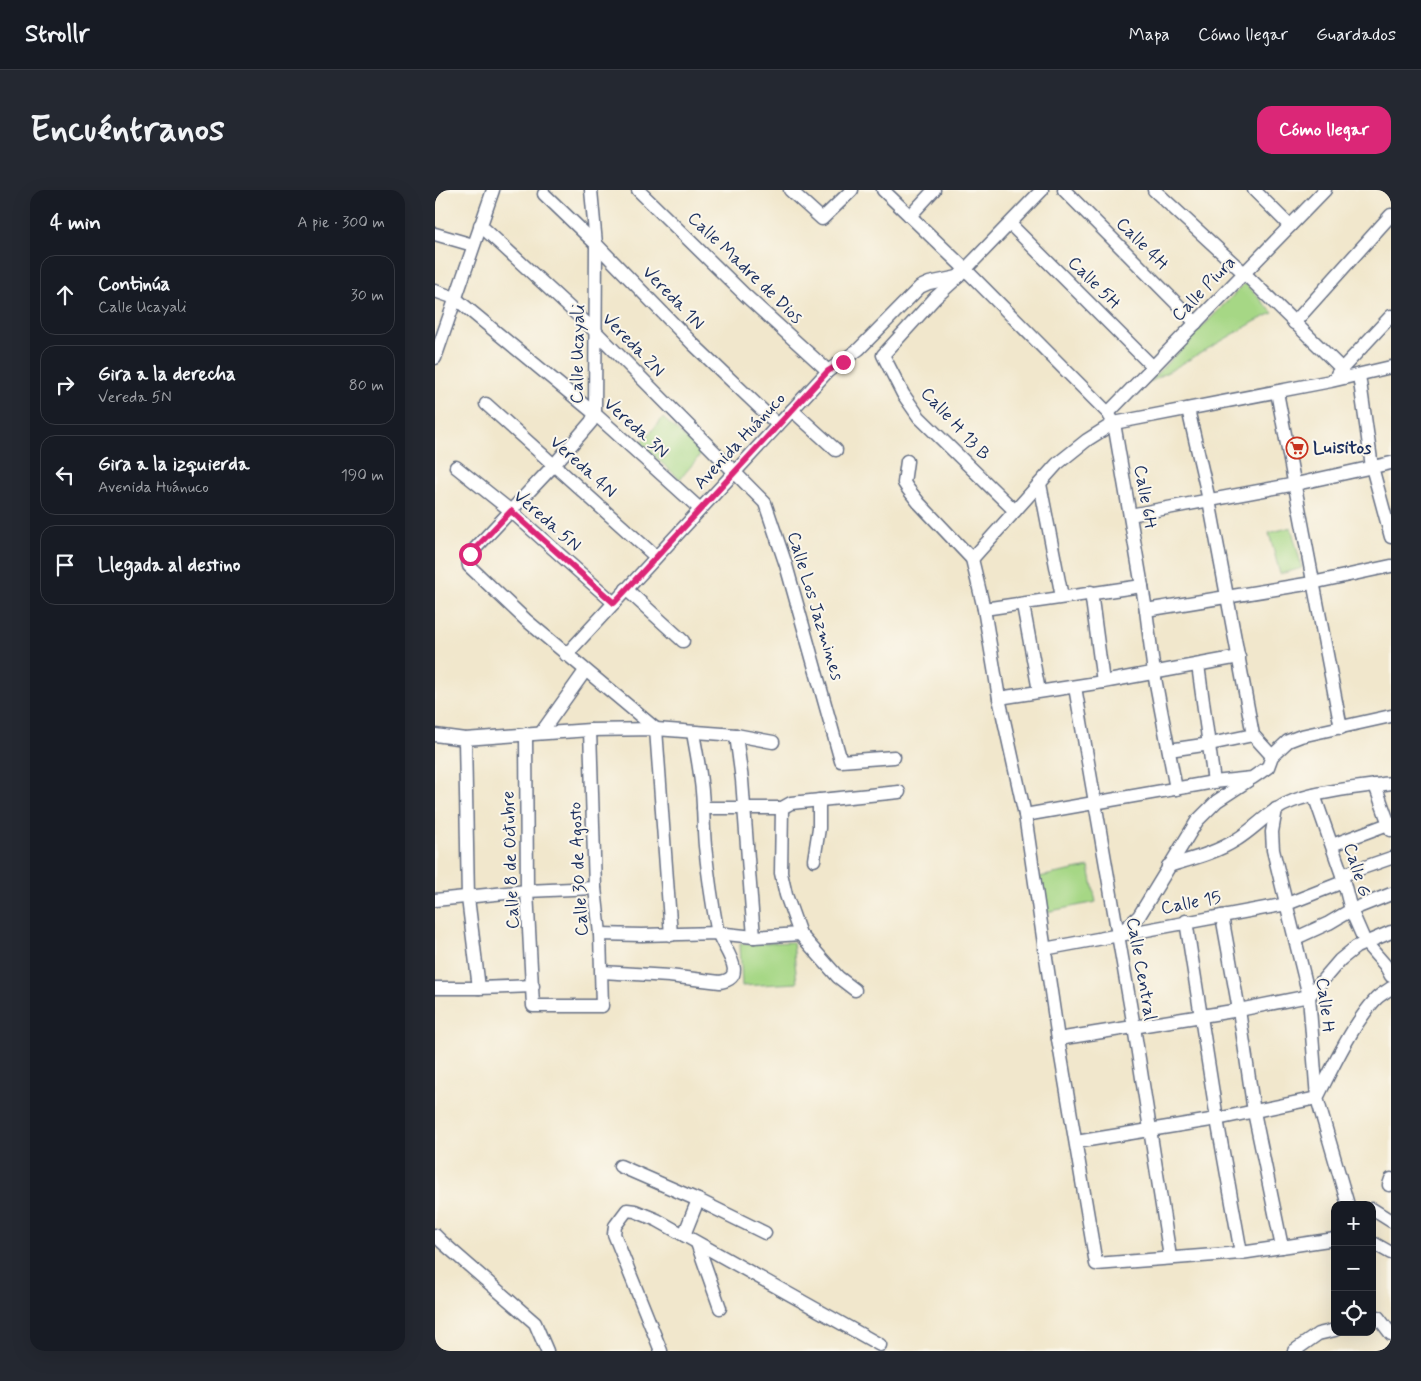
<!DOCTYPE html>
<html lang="es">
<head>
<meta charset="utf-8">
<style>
  body { margin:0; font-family:Mynerve,sans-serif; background:#242831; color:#f1f3f6 }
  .controls { position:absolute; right:15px; bottom:15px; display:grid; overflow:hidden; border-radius:10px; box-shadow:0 5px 20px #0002 }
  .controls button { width:45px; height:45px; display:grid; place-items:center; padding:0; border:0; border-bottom:1px solid #363941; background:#171b24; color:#f1f3f6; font:25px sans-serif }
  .stop { position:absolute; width:15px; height:15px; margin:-11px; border:4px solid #db2777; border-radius:50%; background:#fff }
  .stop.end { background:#db2777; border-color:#fff; box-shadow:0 1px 5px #0008 }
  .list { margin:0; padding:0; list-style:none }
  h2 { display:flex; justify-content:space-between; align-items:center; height:65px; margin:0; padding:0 20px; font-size:21px }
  h2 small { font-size:16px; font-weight:400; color:#9ea1a6 }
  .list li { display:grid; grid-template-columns:32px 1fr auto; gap:15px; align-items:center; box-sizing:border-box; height:80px; margin:0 10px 10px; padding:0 10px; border:1px solid #363941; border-radius:15px }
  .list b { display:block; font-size:19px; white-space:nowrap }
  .list p { margin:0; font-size:16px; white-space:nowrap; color:#9ea1a6 }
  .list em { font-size:16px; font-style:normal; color:#9ea1a6 }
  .icon { flex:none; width:28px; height:28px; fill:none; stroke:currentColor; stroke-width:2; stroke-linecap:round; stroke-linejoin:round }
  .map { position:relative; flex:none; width:956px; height:1161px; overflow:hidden; border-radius:15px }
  header { display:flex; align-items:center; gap:30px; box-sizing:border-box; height:70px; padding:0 25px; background:#171b24; border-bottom:1px solid #363941 }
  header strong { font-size:24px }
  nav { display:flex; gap:28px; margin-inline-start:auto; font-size:18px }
  .intro { display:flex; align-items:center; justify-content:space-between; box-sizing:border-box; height:120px; padding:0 30px }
  h1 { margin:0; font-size:35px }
  .button { padding:12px 22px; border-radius:15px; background:#db2777; color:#fff; font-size:18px; font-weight:700 }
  main { display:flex; gap:30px; padding:0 30px }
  aside { flex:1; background:#171b24; border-radius:15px; box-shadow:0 5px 20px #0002 }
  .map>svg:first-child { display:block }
  .green { fill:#a6d785; stroke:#608372 }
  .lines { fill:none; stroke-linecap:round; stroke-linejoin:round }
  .street-casing { stroke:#666f84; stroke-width:15 }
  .street { stroke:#fff; stroke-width:12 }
  .route { stroke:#db2777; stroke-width:6 }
  .labels { text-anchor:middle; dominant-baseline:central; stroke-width:4; stroke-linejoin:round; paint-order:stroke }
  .street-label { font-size:18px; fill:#1b2f5e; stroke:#fbf7ec }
  .poi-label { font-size:18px; font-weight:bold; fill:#1b2f5e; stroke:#fbf7ec; text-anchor:start }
</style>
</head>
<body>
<header>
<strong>Strollr</strong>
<nav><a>Mapa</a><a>Cómo llegar</a><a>Guardados</a></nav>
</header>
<div class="intro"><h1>Encuéntranos</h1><a class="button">Cómo llegar</a></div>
<main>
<aside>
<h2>4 min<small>A pie · 300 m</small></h2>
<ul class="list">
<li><svg class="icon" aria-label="ahead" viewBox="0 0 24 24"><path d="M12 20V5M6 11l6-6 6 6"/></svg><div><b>Continúa</b><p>Calle Ucayali</p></div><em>30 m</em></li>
<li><svg class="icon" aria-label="right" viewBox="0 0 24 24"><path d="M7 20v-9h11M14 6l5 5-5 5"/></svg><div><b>Gira a la derecha</b><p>Vereda 5N</p></div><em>80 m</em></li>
<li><svg class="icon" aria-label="left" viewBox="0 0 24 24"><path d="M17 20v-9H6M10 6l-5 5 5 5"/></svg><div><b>Gira a la izquierda</b><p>Avenida Huánuco</p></div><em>190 m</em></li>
<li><svg class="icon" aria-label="arrive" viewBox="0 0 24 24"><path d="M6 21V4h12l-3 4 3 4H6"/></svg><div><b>Llegada al destino</b></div></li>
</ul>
</aside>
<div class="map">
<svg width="956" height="1161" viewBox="0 0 956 1161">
  <rect width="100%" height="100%" fill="#fbf7ec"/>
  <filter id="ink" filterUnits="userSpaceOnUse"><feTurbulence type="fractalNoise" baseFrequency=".02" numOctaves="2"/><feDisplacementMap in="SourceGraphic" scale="10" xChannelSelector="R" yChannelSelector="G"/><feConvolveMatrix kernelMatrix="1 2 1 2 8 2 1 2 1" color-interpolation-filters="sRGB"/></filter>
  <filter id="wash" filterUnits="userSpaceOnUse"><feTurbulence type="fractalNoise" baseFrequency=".0096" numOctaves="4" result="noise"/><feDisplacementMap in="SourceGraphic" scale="20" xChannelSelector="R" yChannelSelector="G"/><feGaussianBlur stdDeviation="1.12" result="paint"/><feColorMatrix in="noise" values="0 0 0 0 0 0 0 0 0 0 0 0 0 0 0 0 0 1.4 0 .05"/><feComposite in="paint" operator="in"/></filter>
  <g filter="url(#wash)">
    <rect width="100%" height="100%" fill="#f1e7cc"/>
    <g class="green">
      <polygon points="810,93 838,123 821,131 712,194"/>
      <polygon points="228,228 267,263 245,289 205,254"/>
      <polygon points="856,337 867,378 845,384 834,343"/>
      <polygon points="654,677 661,712 611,722 604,687"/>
      <polygon points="358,752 362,793 307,796 305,754"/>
    </g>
  </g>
  <g filter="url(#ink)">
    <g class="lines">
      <g class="street-casing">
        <g id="street">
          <polyline points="156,0 161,54 160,224 156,232 119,275 35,364 33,370 34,376 91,430 221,539 236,745"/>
          <polyline points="203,0 310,105 393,181"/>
          <polyline points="355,0 387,29 417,0"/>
          <polyline points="448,0 530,79 673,223 679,233 711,420 719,483 741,599"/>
          <polyline points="629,0 761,133"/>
          <polyline points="719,0 809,83 907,179"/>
          <polyline points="819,0 855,36"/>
          <polyline points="109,4 161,54 258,154 343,235"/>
          <polyline points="475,26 499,0"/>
          <polyline points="575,34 718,177"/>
          <polyline points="45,35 161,142 330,313 351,375 406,571 459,567"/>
          <polyline points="0,44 38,55"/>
          <polyline points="0,101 20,108 160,224 265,319"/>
          <polyline points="859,133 956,25"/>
          <polyline points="0,168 58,0"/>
          <polyline points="902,184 956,126"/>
          <polyline points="924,185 937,277 956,347"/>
          <polyline points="842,202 906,538"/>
          <polyline points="51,214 221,367"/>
          <polyline points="753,219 774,310 818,545 837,566"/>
          <polyline points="357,220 401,260"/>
          <polyline points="673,223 890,0"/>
          <polyline points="472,271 469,293 473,299 484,313 537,369 549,419 564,508 590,625 623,849 661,1074 806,1063 900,1049"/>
          <polyline points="21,277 76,321 179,413"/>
          <polyline points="605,294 627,407"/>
          <polyline points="580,321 484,227 468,204 448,165 500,108 523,87 607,0"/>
          <polyline points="695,325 861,294 956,273"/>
          <polyline points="537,369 622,274 652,250 679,233 896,191 956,177"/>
          <polyline points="191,399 248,451"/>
          <polyline points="656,402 668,492"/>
          <polyline points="588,415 604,501"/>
          <polyline points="549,419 707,396"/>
          <polyline points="711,420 877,393 956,376"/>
          <polyline points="131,465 393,181 424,159 485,97 494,93 523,87"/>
          <polyline points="763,475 779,592"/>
          <polyline points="640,497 699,837 735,1067"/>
          <polyline points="564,508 668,492 804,467"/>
          <polyline points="106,543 150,481"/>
          <polyline points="91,544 92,701 98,816 167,816 165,744 160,698 155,540"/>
          <polyline points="0,545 30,549 155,540 221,539 301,545 338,552"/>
          <polyline points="301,545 307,590 319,747"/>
          <polyline points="30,549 33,708 44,798"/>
          <polyline points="734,560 775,554 818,545"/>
          <polyline points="940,595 956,640"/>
          <polyline points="879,605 907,685 916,720 930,752 950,775 956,786"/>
          <polyline points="268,618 347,618 356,613 464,602"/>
          <polyline points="347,618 346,683 351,705 365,744 403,787 420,800"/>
          <polyline points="841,619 837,642 838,660 874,806 882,908 913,1015"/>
          <polyline points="590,625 779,592 817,588 833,577 837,566 853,551 866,546 956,526"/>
          <polyline points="897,655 956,633"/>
          <polyline points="379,670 384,638 384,610"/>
          <path d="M733 676C756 669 781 663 801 650 821 638 835 619 858 611 885 601 927 597 956 593"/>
          <polyline points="907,685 956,668"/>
          <polyline points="0,710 92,701 160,698"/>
          <polyline points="787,726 804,820 819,922 847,1057"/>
          <polyline points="751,731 782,929 806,1063"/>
          <polyline points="165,744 207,745 282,743 319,747 365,744"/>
          <polyline points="682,746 704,726 762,631 782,611 814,590"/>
          <polyline points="861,748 894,733 916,720 956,704"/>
          <polyline points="609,759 852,714 908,692"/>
          <path d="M167 782 234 786 285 792C317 787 284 754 282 739 277 712 273 684 270 656 268 635 269 613 266 592 264 575 261 559 258 543"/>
          <polyline points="0,798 44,798 98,796"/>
          <polyline points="623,849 804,820 874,806 905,770 921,757 956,742"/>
          <path d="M641 952 782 929 882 908C897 878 918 834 940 810 944 805 951 802 956 798"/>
          <polyline points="185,976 263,1010 330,1043"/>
          <polyline points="954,995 956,989"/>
          <polyline points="937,1019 956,1031"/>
          <polyline points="0,1045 7,1052 100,1133 112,1161"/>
          <polyline points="249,1045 263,1010"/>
          <polyline points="262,1053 285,1118"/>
          <polyline points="940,1054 956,1063"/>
          <polyline points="943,1127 956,1144"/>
          <polyline points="226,1161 179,1044 180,1036 192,1020 200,1021 222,1030 445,1155"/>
          <polyline points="859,1161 883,1144 900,1140"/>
        </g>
      </g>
      <use href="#street" class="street"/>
    </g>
  </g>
  <g class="lines" filter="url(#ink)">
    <polyline class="route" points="35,364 76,321 179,413 393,181 408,172"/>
  </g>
  <defs>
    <g id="supermarket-ring" transform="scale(1.125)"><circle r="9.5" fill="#fbf7ec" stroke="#c8321e" stroke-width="1.5"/><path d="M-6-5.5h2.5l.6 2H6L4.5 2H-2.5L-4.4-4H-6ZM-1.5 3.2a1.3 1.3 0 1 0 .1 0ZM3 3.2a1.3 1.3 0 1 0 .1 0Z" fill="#c8321e"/></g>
  </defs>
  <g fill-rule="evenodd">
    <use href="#supermarket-ring" x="862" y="258"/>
  </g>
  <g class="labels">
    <g class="street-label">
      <text transform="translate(707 54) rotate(45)">Calle 4H</text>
      <text transform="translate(310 78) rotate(44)">Calle Madre de Dios</text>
      <text transform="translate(659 93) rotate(45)">Calle 5H</text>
      <text transform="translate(769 99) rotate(-46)">Calle Piura</text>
      <text transform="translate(238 108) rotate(46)">Vereda 1N</text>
      <text transform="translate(198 155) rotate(46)">Vereda 2N</text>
      <text transform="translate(143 164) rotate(-89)">Calle Ucayali</text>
      <text transform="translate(520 234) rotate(47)">Calle H 13 B</text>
      <text transform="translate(201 238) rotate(42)">Vereda 3N</text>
      <text transform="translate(305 251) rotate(-47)">Avenida Huánuco</text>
      <text transform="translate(148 277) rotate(42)">Vereda 4N</text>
      <text transform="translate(710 307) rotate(80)">Calle 6H</text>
      <text transform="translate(112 331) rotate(41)">Vereda 5N</text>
      <text transform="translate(380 416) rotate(73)">Calle Los Jazmines</text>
      <text transform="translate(76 670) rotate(-92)">Calle 8 de Octubre</text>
      <text transform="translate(144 679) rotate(-93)">Calle 30 de Agosto</text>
      <text transform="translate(922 680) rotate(73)">Calle G</text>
      <text transform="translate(756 713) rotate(-11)">Calle 15</text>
      <text transform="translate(706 779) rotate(80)">Calle Central</text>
      <text transform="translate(890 815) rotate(83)">Calle H</text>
    </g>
    <g class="poi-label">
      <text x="878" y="258">Luisitos</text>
    </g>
  </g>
</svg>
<div class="controls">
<button>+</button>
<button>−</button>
<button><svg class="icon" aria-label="locate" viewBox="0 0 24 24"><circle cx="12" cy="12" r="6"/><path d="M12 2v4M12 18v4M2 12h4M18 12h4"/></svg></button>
</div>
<div class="stop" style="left:35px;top:364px"></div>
<div class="stop end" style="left:408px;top:172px"></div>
</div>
</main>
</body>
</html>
